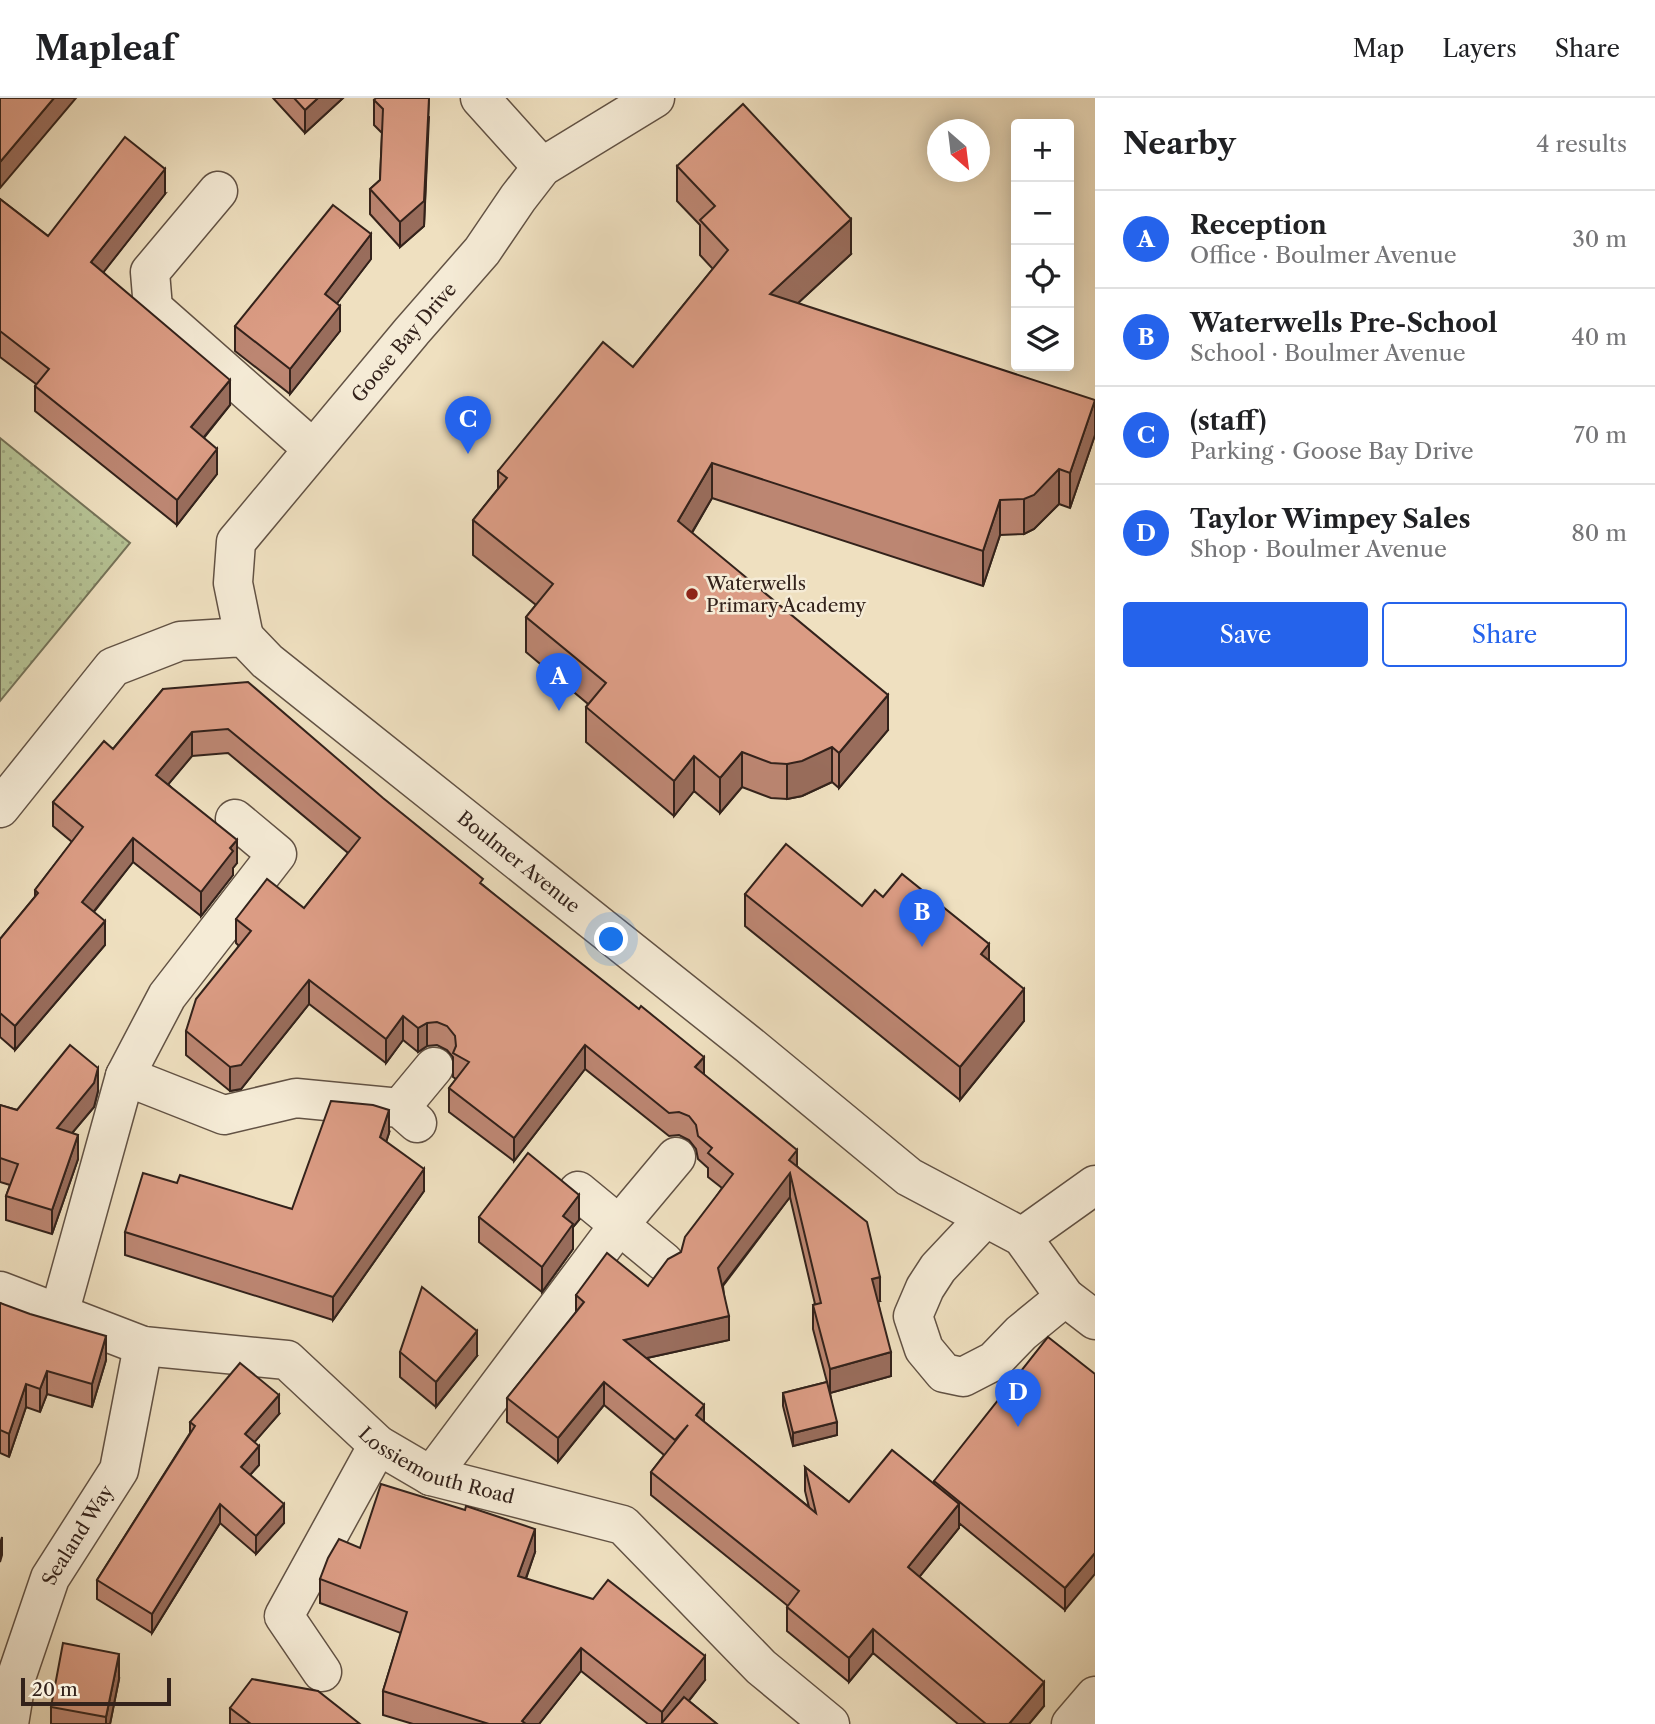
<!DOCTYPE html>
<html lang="en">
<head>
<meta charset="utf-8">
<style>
  body { margin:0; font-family:"Libre Caslon Text",serif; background:#f2f2f2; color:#202124 }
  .controls { position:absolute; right:21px; top:21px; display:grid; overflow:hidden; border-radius:7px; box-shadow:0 4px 18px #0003 }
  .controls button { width:63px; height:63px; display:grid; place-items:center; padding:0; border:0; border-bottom:2px solid #e0e0e0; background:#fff; color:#202124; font:35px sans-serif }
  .compass { position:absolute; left:927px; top:21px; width:63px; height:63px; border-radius:50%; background:#fff; box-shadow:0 4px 18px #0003; rotate:152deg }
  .scale { position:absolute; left:21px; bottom:18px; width:150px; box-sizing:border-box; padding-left:7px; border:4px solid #33221b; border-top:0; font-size:19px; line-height:24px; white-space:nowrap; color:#33221b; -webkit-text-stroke:5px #f5ebd6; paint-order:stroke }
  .you { position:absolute; left:612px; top:842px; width:24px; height:24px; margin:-18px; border:5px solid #fff; border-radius:50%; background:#1a73e8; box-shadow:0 0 0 10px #1a73e833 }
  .badge { display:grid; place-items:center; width:46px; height:46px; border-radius:50%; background:#2563eb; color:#fff; font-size:23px; font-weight:700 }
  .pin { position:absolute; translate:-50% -58px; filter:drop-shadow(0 2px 4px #0008) }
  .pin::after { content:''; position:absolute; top:37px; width:24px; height:21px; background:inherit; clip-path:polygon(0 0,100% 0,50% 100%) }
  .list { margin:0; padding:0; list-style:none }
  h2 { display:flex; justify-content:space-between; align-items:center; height:91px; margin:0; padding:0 28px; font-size:30px }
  h2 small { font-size:23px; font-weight:400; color:#757577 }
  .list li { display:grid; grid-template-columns:46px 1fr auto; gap:21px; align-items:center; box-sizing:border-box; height:98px; padding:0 28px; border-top:2px solid #e0e0e0 }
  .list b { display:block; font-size:26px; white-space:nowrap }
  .list p { margin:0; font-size:23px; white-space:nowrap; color:#757577 }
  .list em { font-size:23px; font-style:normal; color:#757577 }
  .actions { display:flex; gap:14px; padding:21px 28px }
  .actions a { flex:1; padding:16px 0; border:2px solid #2563eb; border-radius:7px; text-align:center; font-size:24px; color:#2563eb }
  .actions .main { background:#2563eb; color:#fff }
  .icon { flex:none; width:38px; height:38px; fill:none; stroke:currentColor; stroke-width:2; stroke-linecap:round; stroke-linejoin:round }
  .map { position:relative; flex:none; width:1095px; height:1626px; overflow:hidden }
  header { display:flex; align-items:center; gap:42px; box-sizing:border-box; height:98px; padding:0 35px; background:#fff; border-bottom:2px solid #e0e0e0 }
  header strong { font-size:33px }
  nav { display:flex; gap:38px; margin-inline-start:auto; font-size:24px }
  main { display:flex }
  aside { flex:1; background:#fff }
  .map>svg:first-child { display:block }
  .garden { fill:url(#garden-dots); stroke:#747258; stroke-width:2 }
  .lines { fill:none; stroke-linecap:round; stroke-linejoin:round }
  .minor-casing { stroke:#625244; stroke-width:41 }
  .minor { stroke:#f5ebd6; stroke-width:38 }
  .wall { fill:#bc8672; stroke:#33221b; stroke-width:2 }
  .shaded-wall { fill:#996d5c; stroke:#33221b; stroke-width:2 }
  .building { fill:#db9c84; stroke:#33221b; stroke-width:2 }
  .poi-dot { fill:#8f2418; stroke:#f5ebd6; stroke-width:2.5 }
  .labels { text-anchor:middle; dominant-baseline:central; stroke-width:5; stroke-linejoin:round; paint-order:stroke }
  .street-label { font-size:19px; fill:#33221b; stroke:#f5ebd6 }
  .poi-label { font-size:19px; fill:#33221b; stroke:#f5ebd6; text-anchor:start }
</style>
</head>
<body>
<header>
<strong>Mapleaf</strong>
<nav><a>Map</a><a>Layers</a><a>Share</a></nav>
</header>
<main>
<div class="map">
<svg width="1095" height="1626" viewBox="0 0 1095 1626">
  <defs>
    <pattern id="garden-dots" width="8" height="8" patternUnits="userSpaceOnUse" patternTransform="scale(1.75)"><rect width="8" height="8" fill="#b6c395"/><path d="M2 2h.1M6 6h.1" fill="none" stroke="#9da780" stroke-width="1.8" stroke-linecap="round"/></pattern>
  </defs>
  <rect width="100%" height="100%" fill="#efe0c0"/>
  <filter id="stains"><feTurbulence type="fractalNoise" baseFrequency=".00286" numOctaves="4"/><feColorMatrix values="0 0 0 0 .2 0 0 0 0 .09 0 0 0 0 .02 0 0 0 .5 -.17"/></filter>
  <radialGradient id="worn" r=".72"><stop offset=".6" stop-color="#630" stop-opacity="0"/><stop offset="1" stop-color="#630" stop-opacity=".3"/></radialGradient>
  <polygon class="garden" points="0,340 130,445 0,603"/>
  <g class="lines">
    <g class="minor-casing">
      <g id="minor">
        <polyline points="480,0 542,69"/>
        <polyline points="218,93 150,174 153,210 313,351"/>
        <path id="s1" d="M244 539 233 485 236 444 412 233 482 153 518 100 542 69 655 0"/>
        <path id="s2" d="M0 710 113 569 180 543 244 539 267 563 749 947 909 1079 1022 1139 1065 1199 1095 1222"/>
        <polyline points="125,978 167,898 277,756 235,721"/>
        <polyline points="400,1010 434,969"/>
        <polyline points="578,1093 664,1164"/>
        <polyline points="985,1120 938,1170 925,1190 913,1218 924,1251 944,1275 963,1279 994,1263 1021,1235 1065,1199"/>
        <polyline points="1022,1139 1095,1087"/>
        <path id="s3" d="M0 1193 143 1248 287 1262 378 1347 431 1378 623 1427 761 1569 830 1626"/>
        <polyline points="59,1216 125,978 224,1017 296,1000 400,1010 417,1025"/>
        <polyline points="431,1378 619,1127 676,1059"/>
        <polyline points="322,1574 284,1518 378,1347"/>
        <path id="s4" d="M9 1626 17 1577 50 1480 119 1372 143 1248"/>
        <polyline points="1071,1626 1095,1598"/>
      </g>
    </g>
    <use href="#minor" class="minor"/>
  </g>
  <g class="wall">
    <polygon points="273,0 343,0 305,35"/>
    <polygon points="374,2 429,19 424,128 400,149 370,116 370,91 380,82 382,35 374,27"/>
    <polygon points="677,68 851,156 798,205 1095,337 1070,410 1059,406 1034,431 1024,436 1000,437 983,488 712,400 692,435 888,632 839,690 832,684 802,698 787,701 771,700 742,689 720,715 694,693 674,718 586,644 586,609 588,606 526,554 526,519 536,507 473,457 473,422 498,391 498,373 633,269 713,171 700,157 700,127 677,103"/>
    <polygon points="165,96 103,174 230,307 204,340 217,376 177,427 35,313 35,288 36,286 0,259 0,101 48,138"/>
    <polygon points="371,161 337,205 340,233 290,296 235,253 235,228"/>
    <polygon points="163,591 483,787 704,977 797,1068 880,1203 878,1203 891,1278 830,1295 837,1337 793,1348 783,1308 783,1295 827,1284 813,1231 813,1207 815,1206 790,1099 723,1188 729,1242 647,1260 704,1324 809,1409 805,1393 805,1369 849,1404 934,1386 934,1383 1095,1276 1065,1512 959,1425 959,1430 919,1479 1044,1608 1029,1626 958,1626 873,1555 849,1584 787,1533 787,1509 788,1508 651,1397 651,1374 664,1357 604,1307 558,1364 507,1324 507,1300 576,1215 576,1197 648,1188 681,1154 722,1090 708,1079 708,1070 698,1061 696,1051 689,1042 679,1037 669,1038 585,971 514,1063 449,1014 449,990 456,981 453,979 453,959 447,952 437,947 427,948 418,954 403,942 386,965 309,906 241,991 230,993 186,957 186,933 239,848 236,845 236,821 304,810 348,755 228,655 192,658 168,686 237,765 233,770 233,777 201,818 133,764 94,814 105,847 15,952 0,939 0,841 35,799 35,792 72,744 53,728 53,704 113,651"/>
    <polygon points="745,796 862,808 883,799 989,862 1024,923 960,1002 745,828"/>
    <polygon points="98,993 94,1009 72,1035 78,1061 52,1136 6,1122 6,1098 10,1087 0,1084 0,1007 17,1012"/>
    <polygon points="389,1035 386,1044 424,1093 333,1222 125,1157 125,1134 177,1085 292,1111"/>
    <polygon points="479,1119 579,1122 573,1129 573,1151 542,1194 479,1144"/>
    <polygon points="0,1205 106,1262 92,1309 47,1296 40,1314 26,1309 9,1359 0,1355"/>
    <polygon points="400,1254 477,1258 436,1309 400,1279"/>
    <polygon points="279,1316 254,1344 259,1367 250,1377 284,1425 256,1456 220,1425 152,1535 97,1501 97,1482 190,1335 190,1324"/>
    <polygon points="360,1450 535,1454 526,1481 705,1582 689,1603 717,1626 648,1626 581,1573 539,1626 413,1626 383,1617 383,1593 401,1535 320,1505 320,1481"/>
    <polygon points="119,1581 110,1626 51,1626 51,1609"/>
    <polygon points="230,1610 360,1626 230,1626"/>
  </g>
  <g class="shaded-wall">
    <polygon points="54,0 76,0 0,90 0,64"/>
    <polygon points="318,0 343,0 305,35 305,12"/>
    <polygon points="429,0 424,128 400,149 400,124"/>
    <polygon points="165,71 165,96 91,190 91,164"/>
    <polygon points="851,121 851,156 770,231 770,196"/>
    <polygon points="371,136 371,161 325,221 325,196"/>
    <polygon points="340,208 340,233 290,296 290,271"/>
    <polygon points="230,282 230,307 191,355 191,329"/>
    <polygon points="1095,302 1095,337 1070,410 1070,375"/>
    <polygon points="217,351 217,376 177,427 177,402"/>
    <polygon points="712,365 712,400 678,458 678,423"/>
    <polygon points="1059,371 1059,406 1034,431 1024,436 1024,401"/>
    <polygon points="1000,402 1000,437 983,488 983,453"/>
    <polygon points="888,597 888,632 839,690 839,655"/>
    <polygon points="192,634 192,658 156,701 156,677"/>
    <polygon points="832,649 832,684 802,698 787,701 787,666"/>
    <polygon points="742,654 742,689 720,715 720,680"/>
    <polygon points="694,658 694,693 674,718 674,683"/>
    <polygon points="133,740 133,764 82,828 82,804"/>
    <polygon points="237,742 237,765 233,770 233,777 201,818 201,794 230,750"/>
    <polygon points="105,823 105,847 15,952 15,928"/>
    <polygon points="989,846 989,878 981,856"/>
    <polygon points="309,882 309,906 241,991 230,993 230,969"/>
    <polygon points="1024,891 1024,923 960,1002 960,969"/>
    <polygon points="403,918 403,942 386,965 386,941"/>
    <polygon points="427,925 427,948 418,954 418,930"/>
    <polygon points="585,947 585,971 514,1063 514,1040"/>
    <polygon points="704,959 704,983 695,969"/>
    <polygon points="98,970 98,993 94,1009 57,1053 57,1030"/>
    <polygon points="389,1012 389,1035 380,1062 380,1039"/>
    <polygon points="78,1037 78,1061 52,1136 52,1112"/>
    <polygon points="797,1052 797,1076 790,1075 790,1099 718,1193 718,1170 789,1062"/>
    <polygon points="424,1071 424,1093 333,1222 333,1199"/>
    <polygon points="579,1097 579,1122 573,1129 573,1151 542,1194 542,1169 563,1118"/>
    <polygon points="880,1179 880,1203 872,1204 872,1181"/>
    <polygon points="729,1218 729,1242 624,1265 624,1242"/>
    <polygon points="477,1233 477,1258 436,1309 436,1284"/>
    <polygon points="106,1238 106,1262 92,1309 92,1286"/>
    <polygon points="891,1254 891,1278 830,1295 830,1271"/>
    <polygon points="47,1273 47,1296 40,1314 40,1291"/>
    <polygon points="604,1284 604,1307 558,1364 558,1340"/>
    <polygon points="26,1286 26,1309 9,1359 9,1336"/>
    <polygon points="279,1297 279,1316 245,1355 245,1336"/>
    <polygon points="704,1307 704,1331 696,1317"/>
    <polygon points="837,1324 837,1337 793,1348 793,1335"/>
    <polygon points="259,1348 259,1367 241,1387 241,1369"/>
    <polygon points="220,1406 220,1425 152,1535 152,1516"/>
    <polygon points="284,1406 284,1425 256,1456 256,1438"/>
    <polygon points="959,1406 959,1430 908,1493 908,1469"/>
    <polygon points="535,1431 535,1454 518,1502 518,1478"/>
    <polygon points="2,1439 2,1457 0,1464 0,1446"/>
    <polygon points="1095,1455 1095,1476 1065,1512 1065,1490"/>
    <polygon points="873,1531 873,1555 849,1584 849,1560"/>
    <polygon points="581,1550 581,1573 539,1626 522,1626 522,1623"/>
    <polygon points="119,1556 119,1581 110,1626 106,1626 106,1619"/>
    <polygon points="705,1558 705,1582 670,1626 662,1626 662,1614"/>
    <polygon points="1044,1584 1044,1608 1029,1626 1009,1626"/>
  </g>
  <g class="building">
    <polygon points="0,0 54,0 0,64"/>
    <polygon points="294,0 318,0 305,12"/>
    <polygon points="376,0 429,0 424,103 400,124 370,91 380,82 383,11 374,2"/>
    <polygon points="743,6 851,121 770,196 1095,302 1070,375 1059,371 1034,397 1024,401 1000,402 983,453 712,365 678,423 888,597 839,655 832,649 802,663 787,666 771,665 742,654 720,680 694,658 674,683 586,609 606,585 526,519 553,486 473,422 507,380 498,373 603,244 633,269 728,152 700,122 715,108 677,68"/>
    <polygon points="125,39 165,71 91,164 230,282 191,329 217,351 177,402 35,288 49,271 0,233 0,101 48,138"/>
    <polygon points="333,107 371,136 325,196 340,208 290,271 235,228"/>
    <polygon points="248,584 383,700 483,781 480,785 639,911 641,908 704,959 695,969 797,1052 789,1062 867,1124 880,1179 872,1181 891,1254 830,1271 813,1207 821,1205 790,1075 718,1170 729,1218 624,1242 704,1307 696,1317 816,1415 805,1369 849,1404 892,1352 959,1406 908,1469 1044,1584 1009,1626 986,1626 873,1531 849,1560 787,1509 799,1493 651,1374 688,1327 675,1342 604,1284 558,1340 507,1300 584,1204 576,1197 607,1155 648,1188 668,1161 681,1154 685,1139 733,1076 708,1055 712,1050 698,1038 696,1027 689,1018 679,1014 669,1015 585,947 514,1040 449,990 469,964 453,955 456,948 455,938 447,928 437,924 427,925 418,930 403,918 386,941 309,882 241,967 230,969 186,933 196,901 251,833 236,821 267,781 304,810 360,740 228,631 192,634 156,677 237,742 230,750 233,753 201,794 133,740 82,804 105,823 15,928 0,915 0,841 38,795 35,792 83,729 53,704 104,643 113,651 163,591"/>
    <polygon points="786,746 862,808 875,792 883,799 902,776 989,846 981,856 1024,891 960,969 745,796"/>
    <polygon points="70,947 98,970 94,985 57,1030 78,1037 52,1112 6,1098 18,1066 0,1060 0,1007 17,1012"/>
    <polygon points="331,1003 373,1007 389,1012 380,1039 424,1071 333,1199 125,1134 143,1075 177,1085 180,1077 292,1111"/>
    <polygon points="528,1055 579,1097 563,1118 573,1126 542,1169 479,1119"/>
    <polygon points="422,1189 477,1233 436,1284 400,1254"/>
    <polygon points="0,1205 30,1216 106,1238 92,1286 47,1273 40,1291 26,1286 9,1336 0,1332"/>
    <polygon points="1048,1239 1095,1276 1095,1455 1065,1490 934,1383"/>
    <polygon points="240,1265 279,1297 245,1336 259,1348 241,1369 284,1406 256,1438 220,1406 152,1516 97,1482 195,1328 190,1324"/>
    <polygon points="827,1284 837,1324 793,1335 783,1295"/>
    <polygon points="381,1386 465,1412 466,1408 535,1431 518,1478 593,1501 608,1482 705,1558 662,1614 581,1550 522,1623 526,1626 489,1626 383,1593 407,1514 320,1481 328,1460 339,1441 360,1450"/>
    <polygon points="63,1545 119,1556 106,1619 51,1609"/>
    <polygon points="252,1581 318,1593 360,1626 251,1626 230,1610"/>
    <polygon points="684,1599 717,1626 661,1626"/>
  </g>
  <circle class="poi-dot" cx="692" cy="496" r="7"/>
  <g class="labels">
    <g class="street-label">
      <text stroke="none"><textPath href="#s1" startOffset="357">Goose Bay Drive</textPath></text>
      <text stroke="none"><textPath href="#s2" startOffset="672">Boulmer Avenue</textPath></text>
      <text stroke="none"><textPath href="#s3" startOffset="485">Lossiemouth Road</textPath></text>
      <text stroke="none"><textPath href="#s4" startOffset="203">Sealand Way</textPath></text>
    </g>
    <g class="poi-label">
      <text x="706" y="485">Waterwells<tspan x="706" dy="22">Primary Academy</tspan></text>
    </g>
  </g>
  <rect width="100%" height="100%" filter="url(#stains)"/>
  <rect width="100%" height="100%" fill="url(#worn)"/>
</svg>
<div class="controls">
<button>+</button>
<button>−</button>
<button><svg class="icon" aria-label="locate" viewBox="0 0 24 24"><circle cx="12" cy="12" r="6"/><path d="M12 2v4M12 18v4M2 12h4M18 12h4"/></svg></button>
<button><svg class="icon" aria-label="layers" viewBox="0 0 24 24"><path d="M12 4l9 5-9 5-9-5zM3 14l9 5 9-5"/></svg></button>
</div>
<svg class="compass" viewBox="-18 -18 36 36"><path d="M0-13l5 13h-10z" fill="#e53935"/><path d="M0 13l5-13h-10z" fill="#757577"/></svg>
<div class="scale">20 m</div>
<div class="you"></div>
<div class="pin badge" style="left:559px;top:613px">A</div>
<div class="pin badge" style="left:922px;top:849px">B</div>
<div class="pin badge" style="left:468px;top:356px">C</div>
<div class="pin badge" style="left:1018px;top:1329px">D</div>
</div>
<aside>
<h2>Nearby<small>4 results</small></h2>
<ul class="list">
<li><span class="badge">A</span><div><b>Reception</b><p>Office · Boulmer Avenue</p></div><em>30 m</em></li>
<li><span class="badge">B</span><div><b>Waterwells Pre-School</b><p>School · Boulmer Avenue</p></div><em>40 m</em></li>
<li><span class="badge">C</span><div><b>(staff)</b><p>Parking · Goose Bay Drive</p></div><em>70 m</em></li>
<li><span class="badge">D</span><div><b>Taylor Wimpey Sales</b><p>Shop · Boulmer Avenue</p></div><em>80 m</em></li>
</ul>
<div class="actions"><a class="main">Save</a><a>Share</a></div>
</aside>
</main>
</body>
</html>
